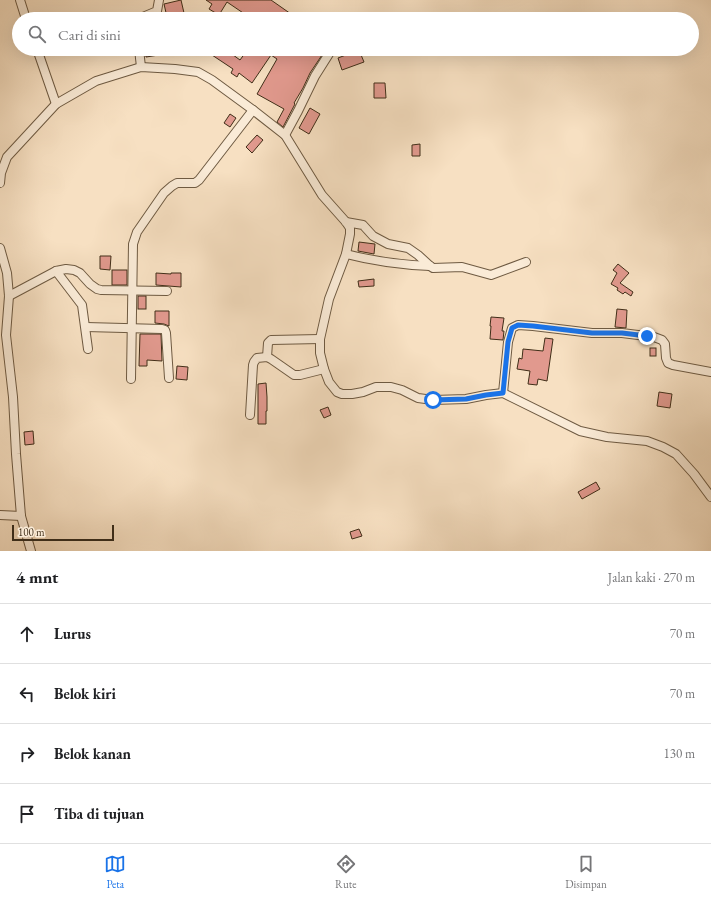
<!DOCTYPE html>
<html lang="id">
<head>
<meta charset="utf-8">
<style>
  body { margin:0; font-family:"EB Garamond",serif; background:#f6f6f6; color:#202124 }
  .scale { position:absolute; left:12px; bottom:10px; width:102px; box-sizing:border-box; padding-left:4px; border:2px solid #402e18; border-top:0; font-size:11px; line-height:14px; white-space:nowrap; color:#402e18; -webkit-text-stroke:3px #faebd7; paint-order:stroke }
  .stop { position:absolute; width:12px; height:12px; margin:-9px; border:3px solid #1a73e8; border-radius:50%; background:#fff }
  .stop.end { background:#1a73e8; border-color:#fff; box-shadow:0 1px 4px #0008 }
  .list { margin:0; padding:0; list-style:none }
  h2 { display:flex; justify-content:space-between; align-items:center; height:52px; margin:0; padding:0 16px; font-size:17px }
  h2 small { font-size:13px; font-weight:400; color:#757577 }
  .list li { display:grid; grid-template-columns:26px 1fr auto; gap:12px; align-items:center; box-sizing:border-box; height:60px; padding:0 16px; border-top:1px solid #e0e0e0 }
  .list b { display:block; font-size:15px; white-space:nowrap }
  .list em { font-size:13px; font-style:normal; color:#757577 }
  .icon { flex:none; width:22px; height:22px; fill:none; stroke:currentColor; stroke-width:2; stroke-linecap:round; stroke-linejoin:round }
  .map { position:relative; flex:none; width:711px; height:551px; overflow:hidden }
  .search { position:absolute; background:#fff; box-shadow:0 4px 16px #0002; left:12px; right:12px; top:12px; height:44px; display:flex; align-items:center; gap:10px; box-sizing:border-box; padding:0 14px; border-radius:22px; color:#757577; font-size:15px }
  .sheet { height:292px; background:#fff }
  nav { display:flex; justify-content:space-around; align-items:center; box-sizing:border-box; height:56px; border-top:1px solid #e0e0e0; background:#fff; font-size:11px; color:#757577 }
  nav a { display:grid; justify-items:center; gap:2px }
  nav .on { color:#1a73e8 }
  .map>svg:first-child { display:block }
  .building { fill:#e1998e; stroke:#402e18 }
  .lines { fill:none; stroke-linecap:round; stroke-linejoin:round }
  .minor-casing { stroke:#6e5a42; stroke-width:10 }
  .minor { stroke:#faebd7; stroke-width:8 }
  .route { stroke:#1a73e8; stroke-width:5 }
</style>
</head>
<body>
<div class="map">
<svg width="711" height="551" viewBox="0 0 711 551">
  <rect width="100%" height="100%" fill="#f7e0c2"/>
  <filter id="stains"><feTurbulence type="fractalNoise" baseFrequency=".005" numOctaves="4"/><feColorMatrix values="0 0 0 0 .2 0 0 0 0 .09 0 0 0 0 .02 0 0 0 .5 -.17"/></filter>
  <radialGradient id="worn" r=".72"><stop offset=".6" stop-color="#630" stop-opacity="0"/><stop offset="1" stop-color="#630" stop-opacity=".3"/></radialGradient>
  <g class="building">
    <polygon points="181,0 184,13 167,17 164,4"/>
    <polygon points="206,0 271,0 291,14 288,19 252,19 227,2 219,15 209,9 212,4"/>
    <polygon points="145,49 177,49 178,52 146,57"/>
    <polygon points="203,49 225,49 240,60 248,49 326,49 310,73 303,88 294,103 295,104 283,127 277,122 284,109 257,94 277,59 271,55 252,83 239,73 237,77 231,73 233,69"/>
    <polygon points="359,50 364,62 342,70 338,58"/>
    <polygon points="374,83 385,83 386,98 374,98"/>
    <polygon points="310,108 320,114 309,134 299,128"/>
    <polygon points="230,114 236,118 230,127 224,123"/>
    <polygon points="257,135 263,140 252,153 246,147"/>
    <polygon points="420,144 420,156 412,156 412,145"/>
    <polygon points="359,242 375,244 374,254 358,251"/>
    <polygon points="100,256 111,256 110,270 100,269"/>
    <polygon points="618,264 629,273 620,283 633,292 631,296 625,292 623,294 617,290 618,288 611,284 617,273 613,270"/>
    <rect x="112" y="270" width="15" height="15"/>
    <polygon points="156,273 171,274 171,273 181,273 181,287 156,285"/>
    <polygon points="374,279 374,286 359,287 358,281"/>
    <rect x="138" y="296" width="8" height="13"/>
    <polygon points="617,309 627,310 626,328 615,327"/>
    <polygon points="155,311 169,311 169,326 164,324 155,323"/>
    <polygon points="491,317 504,318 502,331 504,331 503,340 490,339 491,326 490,326"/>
    <polygon points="140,334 161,334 162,361 147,360 147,366 139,366"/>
    <polygon points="545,338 553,339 547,381 538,379 537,385 528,384 530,371 517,369 519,358 522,359 523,349 543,351"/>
    <rect x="650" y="348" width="6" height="8"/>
    <polygon points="177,366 188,367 187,380 176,379"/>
    <polygon points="266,383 267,397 267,411 266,411 266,424 258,424 258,384"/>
    <polygon points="659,392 672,394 670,408 657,406"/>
    <polygon points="328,407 331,415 324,418 320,410"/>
    <polygon points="33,431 34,444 25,445 24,432"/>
    <polygon points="596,482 600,489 582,499 578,492"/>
    <polygon points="359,529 362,536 352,539 350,532"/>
  </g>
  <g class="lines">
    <g class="minor-casing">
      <g id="minor">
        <polyline points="20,0 26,19"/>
        <polyline points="138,19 157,11 159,0"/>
        <polyline points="37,49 56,104"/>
        <polyline points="139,49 141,67"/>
        <polyline points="285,135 298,111 315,76 332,49"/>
        <polyline points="0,183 1,173 7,157 56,104 96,81 141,67 175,69 198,72 212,80 253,110 285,135 322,195 346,222 350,228 350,234 346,254 329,299 320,339 320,353 324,369 329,382 337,392 342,394 352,394 363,392 376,387 391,387 402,390 418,398 433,400 466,399 486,395 503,393 580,431 607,437 647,441 663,447 676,454 694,474 711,497"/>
        <polyline points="346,222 363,225 373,236 388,244 408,248 418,255 430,266 433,268 462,267 491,275 526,262"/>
        <polyline points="0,248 7,273 9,296 6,335 13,397 16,454 21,516 31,551"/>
        <path d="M346 254C373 261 401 265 430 266"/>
        <polyline points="56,271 82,305 88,349"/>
        <polyline points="9,296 56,271 66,269 74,270 80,273 90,284 97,289 101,290 167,291"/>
        <polyline points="86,327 162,329 165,330 166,333 169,378"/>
        <polyline points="267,357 268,343 271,340 320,339"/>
        <polyline points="131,379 133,244 137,232 164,193 172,186 177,183 195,183 199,180 253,110"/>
        <polyline points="503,393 508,342 512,328 518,325 533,326 592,333 622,333 654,337 662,340 665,344 666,358 668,363 673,365 711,372"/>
        <polyline points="250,415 253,365 254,362 257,358 267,357 271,359 294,375 300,375 324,369"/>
        <polyline points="0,515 21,516"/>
      </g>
    </g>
    <use href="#minor" class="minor"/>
  </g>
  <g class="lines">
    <polyline class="route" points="433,400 466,399 486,395 503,393 508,342 512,328 518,325 533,326 592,333 622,333 647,336"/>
  </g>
  <rect width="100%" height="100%" filter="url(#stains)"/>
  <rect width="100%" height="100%" fill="url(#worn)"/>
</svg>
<div class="scale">100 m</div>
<div class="stop" style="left:433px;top:400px"></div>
<div class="stop end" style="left:647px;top:336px"></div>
<div class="search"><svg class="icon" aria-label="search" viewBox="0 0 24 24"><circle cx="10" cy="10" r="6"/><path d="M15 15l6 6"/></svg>Cari di sini</div>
</div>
<section class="sheet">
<h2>4 mnt<small>Jalan kaki · 270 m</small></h2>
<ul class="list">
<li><svg class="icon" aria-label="ahead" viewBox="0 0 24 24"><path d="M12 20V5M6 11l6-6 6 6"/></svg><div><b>Lurus</b></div><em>70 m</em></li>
<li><svg class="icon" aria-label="left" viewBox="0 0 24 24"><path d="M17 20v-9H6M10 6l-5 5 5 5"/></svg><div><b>Belok kiri</b></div><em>70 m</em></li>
<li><svg class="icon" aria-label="right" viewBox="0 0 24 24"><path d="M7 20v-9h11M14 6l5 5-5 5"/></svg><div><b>Belok kanan</b></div><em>130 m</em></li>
<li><svg class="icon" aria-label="arrive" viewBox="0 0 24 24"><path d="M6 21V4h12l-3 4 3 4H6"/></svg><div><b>Tiba di tujuan</b></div></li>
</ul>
</section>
<nav>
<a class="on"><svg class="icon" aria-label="map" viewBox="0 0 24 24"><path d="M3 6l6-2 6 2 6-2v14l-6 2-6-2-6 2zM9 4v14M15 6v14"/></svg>Peta</a>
<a><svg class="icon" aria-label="directions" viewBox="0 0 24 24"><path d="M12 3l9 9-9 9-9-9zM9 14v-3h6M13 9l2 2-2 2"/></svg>Rute</a>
<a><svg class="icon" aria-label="saved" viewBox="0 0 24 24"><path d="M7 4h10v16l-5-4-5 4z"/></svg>Disimpan</a>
</nav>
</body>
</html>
